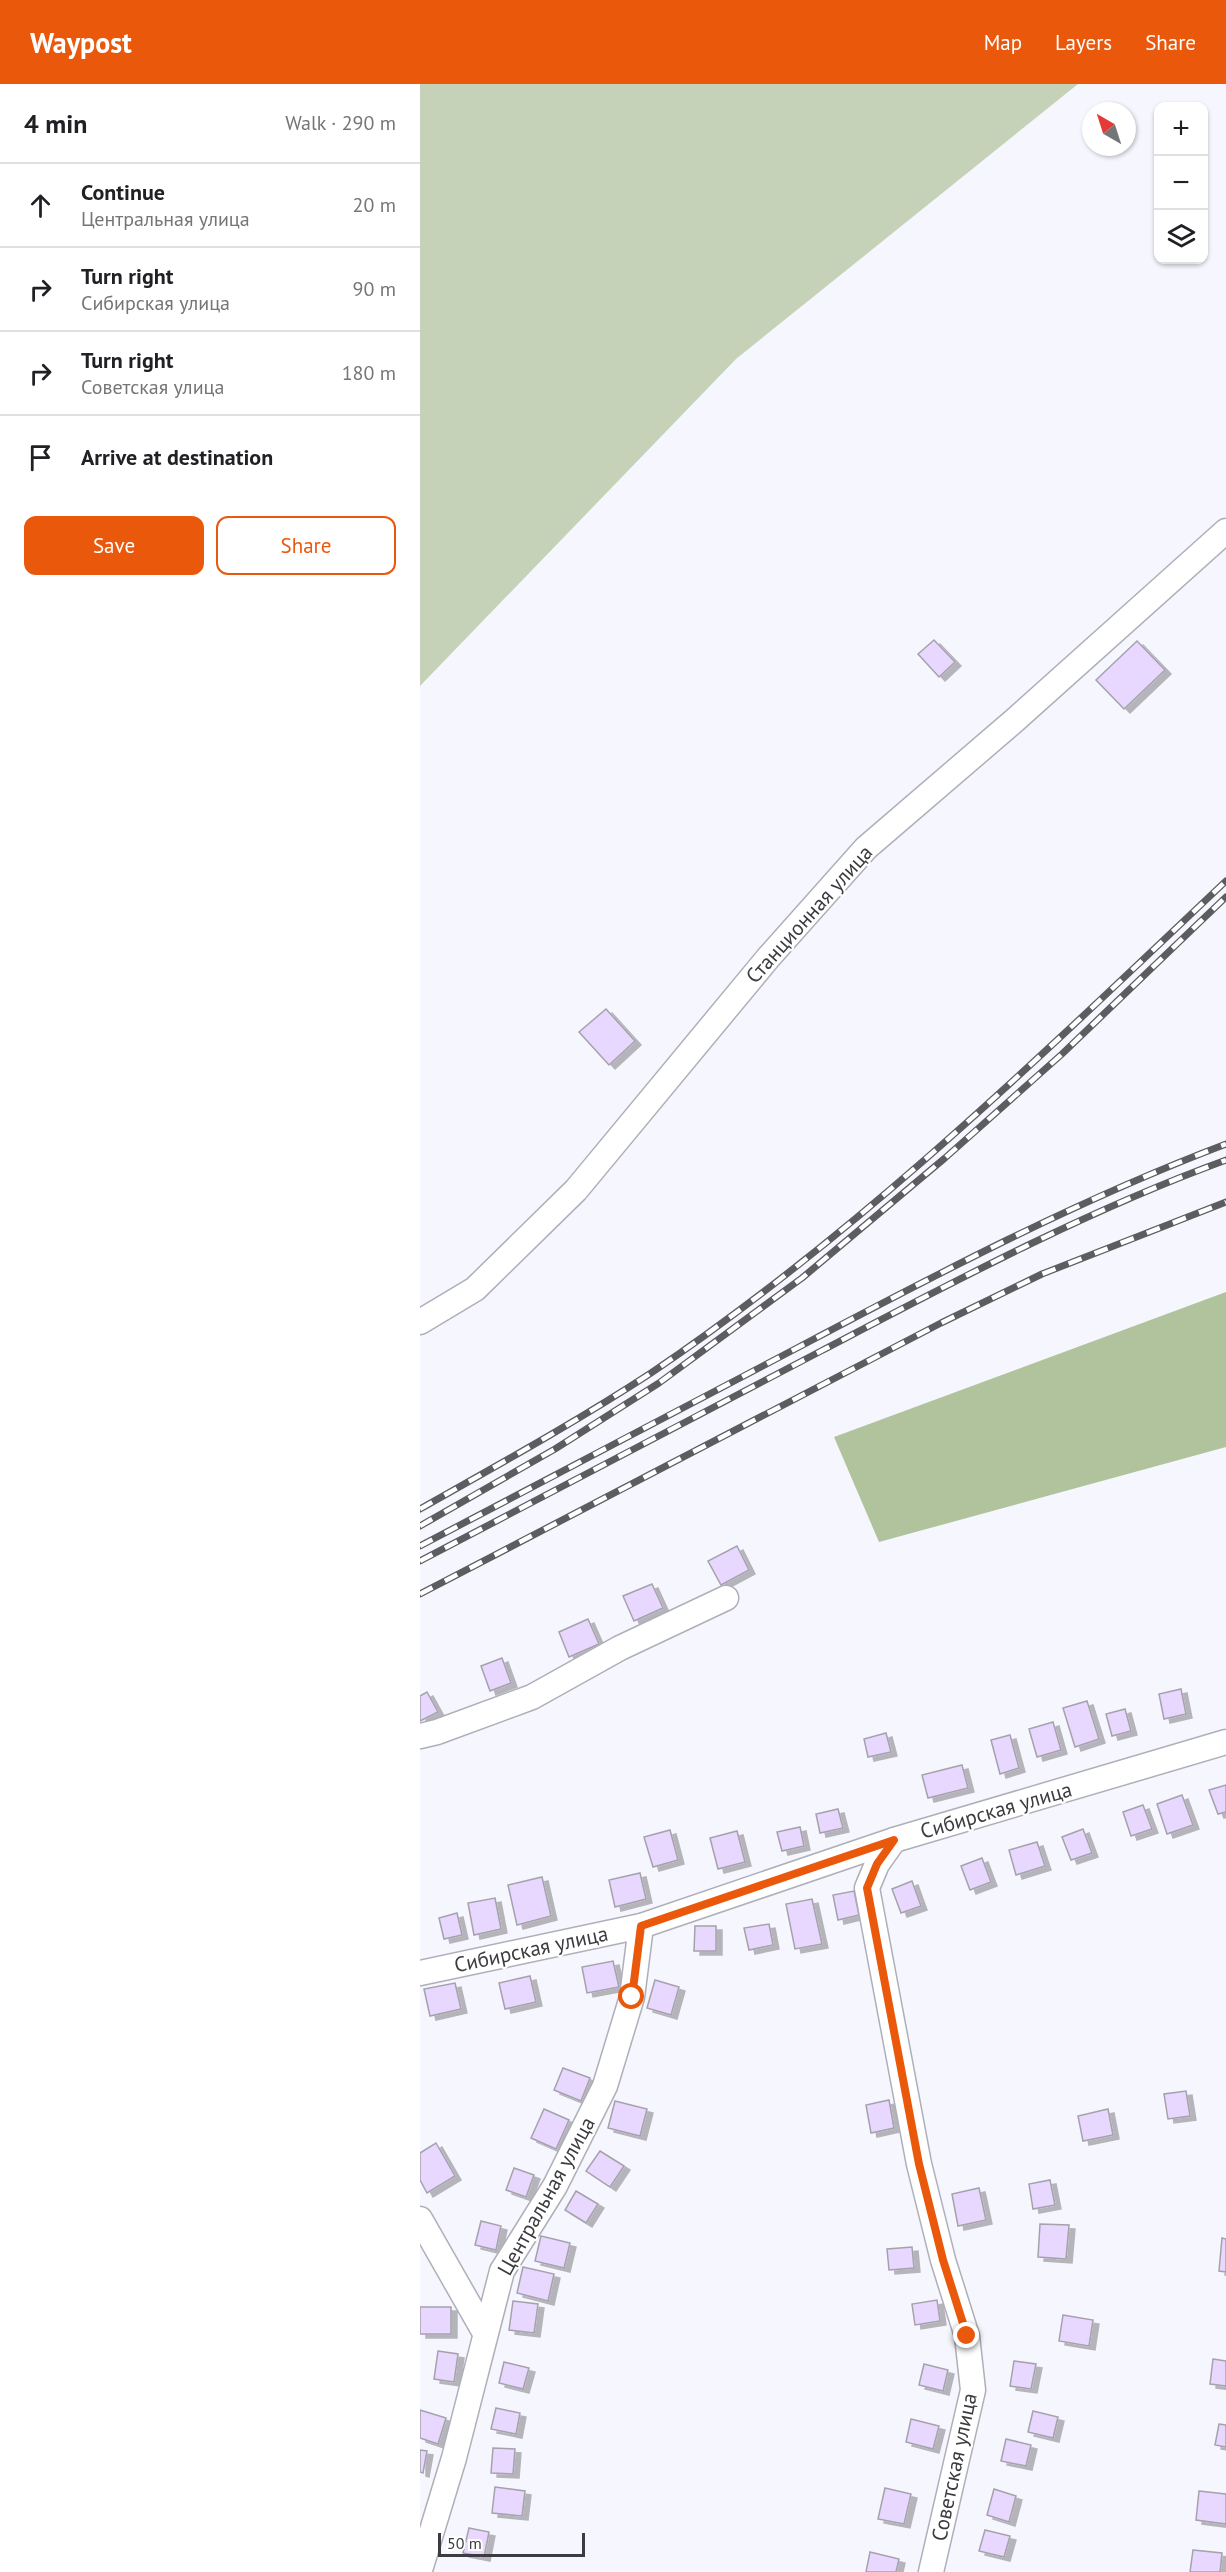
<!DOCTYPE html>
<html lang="en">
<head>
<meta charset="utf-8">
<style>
  body { margin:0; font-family:"PT Sans",sans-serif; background:#f2f2f2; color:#202124 }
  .controls { position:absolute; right:18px; top:18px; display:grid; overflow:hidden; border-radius:12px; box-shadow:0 2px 4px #0004 }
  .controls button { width:54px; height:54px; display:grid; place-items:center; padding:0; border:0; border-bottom:2px solid #e0e0e0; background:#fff; color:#202124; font:30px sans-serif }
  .compass { position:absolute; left:662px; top:18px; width:54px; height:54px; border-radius:50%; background:#fff; box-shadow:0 2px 4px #0004; rotate:321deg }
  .scale { position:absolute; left:18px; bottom:15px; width:147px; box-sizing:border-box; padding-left:6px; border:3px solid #3c3c40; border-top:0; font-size:16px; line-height:21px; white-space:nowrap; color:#3c3c40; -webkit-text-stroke:4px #fff; paint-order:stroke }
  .stop { position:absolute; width:18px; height:18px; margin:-14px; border:4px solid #ea580c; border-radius:50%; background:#fff }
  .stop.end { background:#ea580c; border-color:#fff; box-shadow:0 2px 6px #0008 }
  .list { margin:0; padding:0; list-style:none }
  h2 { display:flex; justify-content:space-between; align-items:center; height:78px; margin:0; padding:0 24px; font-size:26px }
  h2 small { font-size:20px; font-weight:400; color:#757577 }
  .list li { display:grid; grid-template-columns:39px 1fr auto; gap:18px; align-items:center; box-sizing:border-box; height:84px; padding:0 24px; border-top:2px solid #e0e0e0 }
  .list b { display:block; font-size:22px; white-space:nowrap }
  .list p { margin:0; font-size:20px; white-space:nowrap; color:#757577 }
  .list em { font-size:20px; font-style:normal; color:#757577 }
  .actions { display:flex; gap:12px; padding:18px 24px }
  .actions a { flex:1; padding:14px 0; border:2px solid #ea580c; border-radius:12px; text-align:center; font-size:21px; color:#ea580c }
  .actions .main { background:#ea580c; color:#fff }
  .icon { flex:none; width:33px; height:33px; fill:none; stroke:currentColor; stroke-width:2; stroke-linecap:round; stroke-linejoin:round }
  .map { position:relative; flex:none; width:806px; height:2488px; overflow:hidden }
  header { display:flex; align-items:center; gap:36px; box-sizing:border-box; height:84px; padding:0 30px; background:#ea580c; color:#fff }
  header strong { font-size:28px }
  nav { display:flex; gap:33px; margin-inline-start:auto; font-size:21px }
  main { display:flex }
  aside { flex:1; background:#fff }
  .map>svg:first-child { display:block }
  .green { fill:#c5d2b8 }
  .forest { fill:#b0c39c }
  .building { fill:#e8d7ff; stroke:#a6a2ac; stroke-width:1.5; filter:url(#shadow) }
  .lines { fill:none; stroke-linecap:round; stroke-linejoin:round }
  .minor-casing { stroke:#afafb9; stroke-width:27 }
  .minor { stroke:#fff; stroke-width:24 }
  .rail-casing { stroke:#5c5c61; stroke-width:7 }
  .rail { stroke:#fff; stroke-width:4.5; stroke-dasharray:14; stroke-linecap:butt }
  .route { stroke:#ea580c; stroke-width:8 }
  .labels { text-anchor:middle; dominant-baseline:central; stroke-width:4.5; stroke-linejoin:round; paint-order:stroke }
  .street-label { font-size:21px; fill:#3c3c40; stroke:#fff }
</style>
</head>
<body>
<header>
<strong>Waypost</strong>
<nav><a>Map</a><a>Layers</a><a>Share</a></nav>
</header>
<main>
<aside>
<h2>4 min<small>Walk · 290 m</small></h2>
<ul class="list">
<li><svg class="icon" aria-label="ahead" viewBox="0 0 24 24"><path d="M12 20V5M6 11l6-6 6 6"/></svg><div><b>Continue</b><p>Центральная улица</p></div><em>20 m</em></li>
<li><svg class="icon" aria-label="right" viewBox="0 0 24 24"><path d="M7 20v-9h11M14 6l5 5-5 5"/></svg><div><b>Turn right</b><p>Сибирская улица</p></div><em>90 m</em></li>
<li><svg class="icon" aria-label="right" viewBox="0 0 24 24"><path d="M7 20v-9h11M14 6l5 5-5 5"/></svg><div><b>Turn right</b><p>Советская улица</p></div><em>180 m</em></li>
<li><svg class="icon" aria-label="arrive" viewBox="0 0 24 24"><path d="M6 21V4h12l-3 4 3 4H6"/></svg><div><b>Arrive at destination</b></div></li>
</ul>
<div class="actions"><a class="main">Save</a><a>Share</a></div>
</aside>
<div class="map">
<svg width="806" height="2488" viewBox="0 0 806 2488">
  <defs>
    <filter id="shadow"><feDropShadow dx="6" dy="4" stdDeviation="0" flood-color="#0004"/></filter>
  </defs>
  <rect width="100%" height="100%" fill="#f6f6fe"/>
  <polygon class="green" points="0,0 658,0 316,275 0,602"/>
  <polygon class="forest" points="806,1208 806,1363 459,1458 414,1353"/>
  <g class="building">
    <polygon points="514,556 535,578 519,593 498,570"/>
    <polygon points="717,557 745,586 704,625 676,596"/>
    <polygon points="186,925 215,957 189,981 159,948"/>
    <polygon points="317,1462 329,1486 301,1501 288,1477"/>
    <polygon points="232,1500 243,1524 214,1537 203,1512"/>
    <polygon points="168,1535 179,1560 149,1573 139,1548"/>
    <polygon points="82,1574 91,1599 70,1607 61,1582"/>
    <polygon points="761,1605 766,1630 744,1635 739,1610"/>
    <polygon points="7,1608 18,1628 0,1637 0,1612"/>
    <polygon points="667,1617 679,1655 655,1663 643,1624"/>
    <polygon points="705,1625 711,1647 692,1652 686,1630"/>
    <polygon points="633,1638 641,1666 617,1673 609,1645"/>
    <polygon points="466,1649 471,1668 448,1673 444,1655"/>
    <polygon points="590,1651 599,1684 580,1690 571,1656"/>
    <polygon points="542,1681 548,1704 508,1714 502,1691"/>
    <polygon points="806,1701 806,1728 798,1730 789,1706"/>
    <polygon points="762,1711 773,1741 747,1750 737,1720"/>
    <polygon points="723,1721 732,1745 711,1752 703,1728"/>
    <polygon points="418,1725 423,1744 400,1749 396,1730"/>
    <polygon points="380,1743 384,1762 362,1767 357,1748"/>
    <polygon points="663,1745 672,1769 651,1776 642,1753"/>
    <polygon points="250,1746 258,1776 233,1783 224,1753"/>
    <polygon points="317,1747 325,1778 298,1785 290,1754"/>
    <polygon points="617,1758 625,1782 596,1791 589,1766"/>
    <polygon points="562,1774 571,1798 550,1806 541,1782"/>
    <polygon points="220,1789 226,1815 195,1823 189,1796"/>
    <polygon points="122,1793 131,1832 97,1841 88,1801"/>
    <polygon points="492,1797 501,1822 481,1829 472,1805"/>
    <polygon points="434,1807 439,1831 418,1836 413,1811"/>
    <polygon points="75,1814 81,1845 54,1851 48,1819"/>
    <polygon points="392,1815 402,1860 375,1865 366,1820"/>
    <polygon points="37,1829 42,1851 24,1855 19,1834"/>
    <polygon points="349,1840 353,1861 329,1866 324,1844"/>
    <polygon points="275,1842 296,1842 296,1867 274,1867"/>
    <polygon points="193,1877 199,1903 167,1909 162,1883"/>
    <polygon points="110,1892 116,1918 85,1925 79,1899"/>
    <polygon points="235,1896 259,1903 251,1931 227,1924"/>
    <polygon points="35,1899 41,1925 10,1932 4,1905"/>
    <polygon points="143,1984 170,1994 161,2017 134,2006"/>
    <polygon points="766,2007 770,2032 748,2035 744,2010"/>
    <polygon points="469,2016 474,2044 451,2049 446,2021"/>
    <polygon points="195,2017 227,2025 220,2052 188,2044"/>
    <polygon points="124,2025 149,2036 136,2065 111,2054"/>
    <polygon points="688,2025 693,2051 663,2057 658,2032"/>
    <polygon points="16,2059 35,2092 7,2109 0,2096 0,2069"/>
    <polygon points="180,2067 204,2082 190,2103 166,2087"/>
    <polygon points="94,2084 114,2091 106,2113 86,2106"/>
    <polygon points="630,2096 635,2121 613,2125 609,2100"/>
    <polygon points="559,2104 566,2136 538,2142 532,2110"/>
    <polygon points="156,2107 178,2120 166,2139 145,2126"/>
    <polygon points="61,2137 81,2142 76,2166 55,2161"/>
    <polygon points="620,2140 649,2141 646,2175 618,2173"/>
    <polygon points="121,2152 150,2159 144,2184 115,2177"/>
    <polygon points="802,2154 806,2155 806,2188 799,2187"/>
    <polygon points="492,2163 494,2184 469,2186 467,2165"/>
    <polygon points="103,2183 134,2190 128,2217 97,2209"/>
    <polygon points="517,2216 520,2237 495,2241 492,2220"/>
    <polygon points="93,2217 118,2220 114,2249 89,2246"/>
    <rect x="0" y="2223" width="31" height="27"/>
    <polygon points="643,2231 673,2236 669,2262 639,2257"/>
    <polygon points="18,2267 38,2270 34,2298 14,2295"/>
    <polygon points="793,2275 806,2277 806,2302 790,2300"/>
    <polygon points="594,2277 616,2280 611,2305 590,2302"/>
    <polygon points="84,2278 109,2284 103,2305 79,2299"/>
    <polygon points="504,2280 528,2286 523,2307 499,2301"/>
    <polygon points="76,2324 100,2329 96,2350 71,2345"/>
    <polygon points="0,2326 26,2334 18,2360 0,2354"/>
    <polygon points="613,2327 638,2333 633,2354 608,2348"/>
    <polygon points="491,2335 519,2342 513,2365 486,2358"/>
    <polygon points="799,2340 806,2341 806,2363 795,2361"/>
    <polygon points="586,2355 611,2361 606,2382 581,2377"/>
    <polygon points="73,2364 95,2365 93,2390 71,2389"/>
    <polygon points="0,2366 7,2367 3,2389 0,2388"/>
    <polygon points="75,2403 105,2407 102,2432 72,2429"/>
    <polygon points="465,2404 491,2410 484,2440 458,2435"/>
    <polygon points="574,2405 596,2412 589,2438 567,2431"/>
    <polygon points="779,2407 806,2410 806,2440 776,2436"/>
    <polygon points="49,2444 69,2448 64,2473 43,2469"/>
    <polygon points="565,2446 590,2452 584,2473 559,2467"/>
    <polygon points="773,2466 802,2469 800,2488 770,2488"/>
    <polygon points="450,2468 479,2475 476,2488 446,2488"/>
  </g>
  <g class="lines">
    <g class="minor-casing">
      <g id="minor">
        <polyline points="0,1238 55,1205 156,1106 348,874 446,764 595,636 806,447"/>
        <polyline points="0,1652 17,1648 112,1613 200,1564 306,1514"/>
        <polyline points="474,1756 457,1780 447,1804 499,2080 523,2176 547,2252 553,2306 511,2488"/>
        <polyline points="0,1889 221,1842 474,1756 806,1658"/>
        <polyline points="0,2135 65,2249"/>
        <polyline points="0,2486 34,2374 82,2187 135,2102 185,2002 212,1913 221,1842"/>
      </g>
    </g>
    <use href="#minor" class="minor"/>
    <g class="rail-casing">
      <g id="rail">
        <path d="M0 1425C78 1381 156 1338 231 1289 440 1148 623 970 806 797"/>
        <polyline points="0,1442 135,1365 239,1299 382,1194 525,1074 642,970 806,813"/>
        <path d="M0 1462C126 1396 251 1330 377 1264 517 1190 658 1116 806 1060"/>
        <path d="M0 1477C134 1407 267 1337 401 1267 533 1198 666 1127 806 1076"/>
        <polyline points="0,1510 521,1239 622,1190 806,1118"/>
      </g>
    </g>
    <use href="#rail" class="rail"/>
  </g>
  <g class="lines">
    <polyline class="route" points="212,1913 221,1842 474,1756 457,1780 447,1804 499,2080 523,2176 547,2252"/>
  </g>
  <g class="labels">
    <g class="street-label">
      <text transform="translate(389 830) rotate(-48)">Станционная улица</text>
      <text transform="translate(576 1726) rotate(-16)">Сибирская улица</text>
      <text transform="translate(111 1865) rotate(-12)">Сибирская улица</text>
      <text transform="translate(126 2112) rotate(-61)">Центральная улица</text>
      <text transform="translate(534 2383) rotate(-78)">Советская улица</text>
    </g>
  </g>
</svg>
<div class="controls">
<button>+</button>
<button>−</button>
<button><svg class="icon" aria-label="layers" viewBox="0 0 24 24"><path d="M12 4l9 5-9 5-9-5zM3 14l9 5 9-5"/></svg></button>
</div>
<svg class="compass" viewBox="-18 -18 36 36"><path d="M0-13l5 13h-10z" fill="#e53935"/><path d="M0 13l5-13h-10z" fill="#757577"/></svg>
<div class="scale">50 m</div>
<div class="stop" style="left:212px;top:1913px"></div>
<div class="stop end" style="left:547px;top:2252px"></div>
</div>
</main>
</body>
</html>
